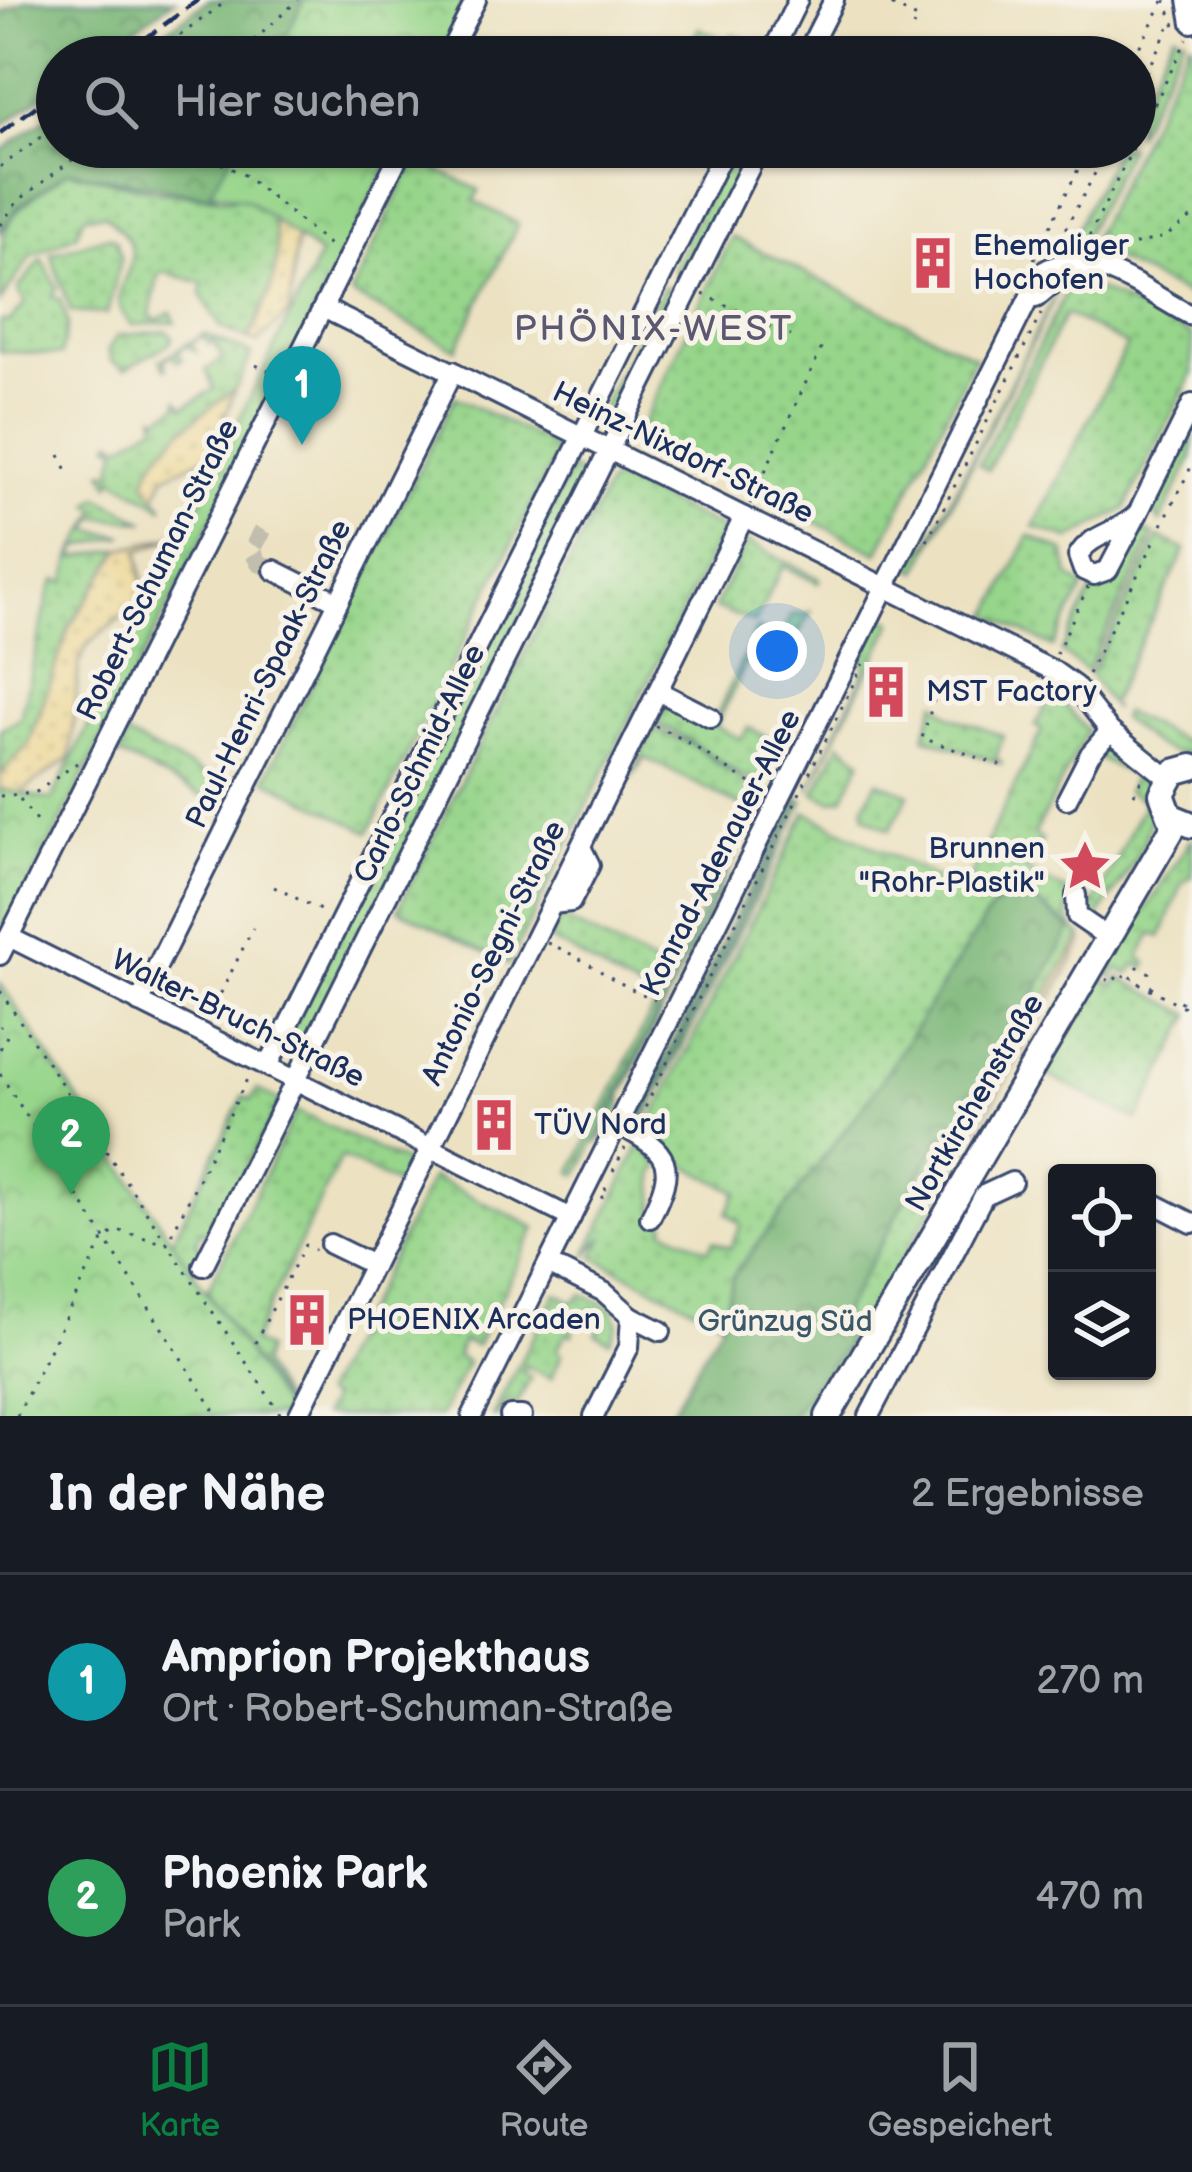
<!DOCTYPE html>
<html lang="de">
<head>
<meta charset="utf-8">
<style>
  body { margin:0; font-family:"Balsamiq Sans",sans-serif; background:#20242c; color:#f1f3f6 }
  .controls { position:absolute; right:36px; bottom:36px; display:grid; overflow:hidden; border-radius:12px; box-shadow:0 3px 9px #0004 }
  .controls button { width:108px; height:108px; display:grid; place-items:center; padding:0; border:0; border-bottom:3px solid #363941; background:#171b24; color:#f1f3f6; font:60px sans-serif }
  .you { position:absolute; left:777px; top:651px; width:42px; height:42px; margin:-30px; border:9px solid #fff; border-radius:50%; background:#1a73e8; box-shadow:0 0 0 18px #1a73e833 }
  .badge { display:grid; place-items:center; width:78px; height:78px; border-radius:50%; background:#0b8043; color:#fff; font-size:39px; font-weight:700 }
  .pin { position:absolute; translate:-50% -99px; filter:drop-shadow(0 3px 6px #0008) }
  .pin::after { content:''; position:absolute; top:63px; width:42px; height:36px; background:inherit; clip-path:polygon(0 0,100% 0,50% 100%) }
  .list { margin:0; padding:0; list-style:none }
  h2 { display:flex; justify-content:space-between; align-items:center; height:156px; margin:0; padding:0 48px; font-size:51px }
  h2 small { font-size:39px; font-weight:400; color:#9ea1a6 }
  .list li { display:grid; grid-template-columns:78px 1fr auto; gap:36px; align-items:center; box-sizing:border-box; height:216px; padding:0 48px; border-top:3px solid #363941 }
  .list b { display:block; font-size:45px; white-space:nowrap }
  .list p { margin:0; font-size:39px; white-space:nowrap; color:#9ea1a6 }
  .list em { font-size:39px; font-style:normal; color:#9ea1a6 }
  .icon { flex:none; width:66px; height:66px; fill:none; stroke:currentColor; stroke-width:2; stroke-linecap:round; stroke-linejoin:round }
  .map { position:relative; flex:none; width:1192px; height:1416px; overflow:hidden }
  .search { position:absolute; background:#171b24; box-shadow:0 3px 9px #0004; left:36px; right:36px; top:36px; height:132px; display:flex; align-items:center; gap:30px; box-sizing:border-box; padding:0 42px; border-radius:66px; color:#9ea1a6; font-size:45px }
  .sheet { height:588px; background:#171b24 }
  nav { display:flex; justify-content:space-around; align-items:center; box-sizing:border-box; height:168px; border-top:3px solid #363941; background:#171b24; font-size:33px; color:#9ea1a6 }
  nav a { display:grid; justify-items:center; gap:6px }
  nav .on { color:#0b8043 }
  .map>svg:first-child { display:block }
  .grass { fill:url(#grass-dots); stroke:#598274; stroke-width:3 }
  .forest { fill:url(#forest-crowns); stroke:#4a726a; stroke-width:3 }
  .sand { fill:url(#sand-dots); stroke:#84847e; stroke-width:3 }
  .park { fill:url(#park-crowns); stroke:#598274; stroke-width:3 }
  .lines { fill:none; stroke-linecap:round; stroke-linejoin:round }
  .minor-tunnel { stroke:#c2beae; stroke-width:18; stroke-dasharray:18 9; stroke-linecap:butt }
  .minor-casing { stroke:#3a4a6d; stroke-width:24 }
  .major-casing { stroke:#3a4a6d; stroke-width:30 }
  .path { stroke:#3a4a6d; stroke-width:3; stroke-dasharray:3 9; stroke-linecap:butt }
  .minor { stroke:#fff; stroke-width:18 }
  .major { stroke:#fff; stroke-width:24 }
  .rail { stroke:#1b2f5e; stroke-width:4.5; stroke-dasharray:18 9; stroke-linecap:butt }
  .labels { text-anchor:middle; dominant-baseline:central; stroke-width:10; stroke-linejoin:round; paint-order:stroke }
  .poi-label { font-size:30px; fill:#1b2f5e; stroke:#f7f3e8; text-anchor:start }
  .street-label { font-size:30px; fill:#1b2f5e; stroke:#f7f3e8 }
  .park-label { font-size:30px; fill:#3a5869; stroke:#f7f3e8 }
  .quarter-label { font-size:36px; letter-spacing:3px; fill:#5c5872; stroke:#f7f3e8 }
</style>
</head>
<body>
<div class="map">
<svg width="1192" height="1416" viewBox="0 0 1192 1416">
  <defs>
    <pattern id="grass-dots" width="8" height="8" patternUnits="userSpaceOnUse" patternTransform="scale(3)"><rect width="8" height="8" fill="#97d58b"/><path d="M2 2h.1M6 6h.1" fill="none" stroke="#82b77a" stroke-width="1.8" stroke-linecap="round"/></pattern>
    <pattern id="forest-crowns" width="20" height="18" patternUnits="userSpaceOnUse" patternTransform="scale(3)"><rect width="20" height="18" fill="#79b677"/><path d="M2 6a3 3 0 1 1 6 0M12 15a3 3 0 1 1 6 0" fill="none" stroke="#629465"/></pattern>
    <pattern id="sand-dots" width="8" height="8" patternUnits="userSpaceOnUse" patternTransform="scale(3)"><rect width="8" height="8" fill="#eeda9e"/><path d="M2 2h.1M6 6h.1" fill="none" stroke="#ccbb8a" stroke-width="1.8" stroke-linecap="round"/></pattern>
    <pattern id="park-crowns" width="20" height="18" patternUnits="userSpaceOnUse" patternTransform="scale(3)"><rect width="20" height="18" fill="#97d58b"/><path d="M2 6a3 3 0 1 1 6 0M12 15a3 3 0 1 1 6 0" fill="none" stroke="#82b77a"/></pattern>
  </defs>
  <rect width="100%" height="100%" fill="#f7f3e8"/>
  <filter id="ink" filterUnits="userSpaceOnUse"><feTurbulence type="fractalNoise" baseFrequency=".00833" numOctaves="2"/><feDisplacementMap in="SourceGraphic" scale="24" xChannelSelector="R" yChannelSelector="G"/><feConvolveMatrix kernelMatrix="1 2 1 2 8 2 1 2 1" color-interpolation-filters="sRGB"/></filter>
  <filter id="wash" filterUnits="userSpaceOnUse"><feTurbulence type="fractalNoise" baseFrequency=".004" numOctaves="4" result="noise"/><feDisplacementMap in="SourceGraphic" scale="48" xChannelSelector="R" yChannelSelector="G"/><feGaussianBlur stdDeviation="2.7" result="paint"/><feColorMatrix in="noise" values="0 0 0 0 0 0 0 0 0 0 0 0 0 0 0 0 0 1.4 0 .05"/><feComposite in="paint" operator="in"/></filter>
  <g filter="url(#wash)">
    <rect width="100%" height="100%" fill="#ece2c2"/>
    <g class="grass">
      <polygon points="699,28 728,42 733,34 759,47 754,57 692,57 685,54 697,54 702,43 694,38"/>
      <polygon points="1174,33 1184,37 1135,135 1135,111"/>
      <polygon points="1190,41 1192,42 1192,298 1089,246"/>
      <polygon points="731,147 754,147 689,275 679,276 673,269"/>
      <polygon points="1117,147 1129,147 1080,245 1071,240"/>
      <polygon points="415,159 479,190 474,201 518,224 456,349 351,294"/>
      <path d="M68 171 155 191 232 200 244 178 282 209 273 223C285 269 268 297 248 339L221 327 201 294 203 283 164 272 158 276 150 315 157 320 171 312 175 322 132 325C99 292 141 275 130 244 126 233 113 223 105 214L84 216 76 235 31 256 0 302C0 218 0 221 68 171Z"/>
      <polygon points="108,236 116,240 121,258 107,314 71,312 51,254"/>
      <polygon points="732,237 975,357 878,553 638,434"/>
      <polygon points="42,259 57,287 52,297 60,299 68,323 61,355 0,351 0,321 11,321 25,303 18,289"/>
      <polygon points="1086,284 1192,335 1192,374 1125,509 1070,539 1034,527 1127,345 1065,314 988,470 979,465 1066,292"/>
      <polygon points="665,286 680,297 621,415 602,406"/>
      <polygon points="1058,290 918,571 908,566 929,542"/>
      <polygon points="167,331 173,337 170,343 125,369 111,361 108,350 117,336"/>
      <path d="M204 334 251 354C246 365 242 381 234 390 206 424 158 436 146 482L164 508 112 478 110 484 103 471 112 472 118 447 110 444 113 439 121 446 157 424 155 414 158 418 177 406 178 400 184 407 214 389 206 370 223 359 214 341 209 344 203 336 191 343 196 351 186 346 177 352 182 360 177 362 172 355 165 359 166 370 160 360Z"/>
      <polygon points="455,397 550,444 555,457 369,832 265,779"/>
      <polygon points="1192,416 1192,458 1160,522 1148,504"/>
      <polygon points="571,469 589,479 305,1051 286,1042"/>
      <polygon points="616,479 723,529 509,964 398,909 608,484"/>
      <polygon points="98,497 146,522 96,517 89,530 124,536 79,547 73,558 121,549 70,626 29,744 0,775 0,729 20,719 50,590 56,580 66,582 71,558 98,510 90,505"/>
      <polygon points="1143,531 1154,535 1087,671 1061,652 1096,582"/>
      <polygon points="1029,536 1064,551 1069,576 1084,587 1053,647 990,615"/>
      <polygon points="1159,537 1185,550 1110,704 1114,710 1090,675"/>
      <polygon points="747,542 820,579 818,583 783,566 755,622 714,608"/>
      <path d="M811 612 795 639 800 644 795 654 759 637 716 726 741 739 748 728 772 739 769 746 774 749 757 784C721 766 695 739 657 724L666 705 712 725 757 629 780 640 792 615Z"/>
      <polygon points="882,617 893,622 809,790 865,670 863,656"/>
      <path d="M1053 692 1087 731 1034 835 1042 840 1027 871 1071 893C1065 911 1066 925 1082 936 1039 1004 1005 1074 965 1143L968 1149 807 1416H790L849 1333 843 1311 941 1137 1071 928 1013 885 993 906 875 1091 733 1276 722 1322 714 1317 715 1312 710 1316 594 1257 604 1236 586 1256 641 1143 659 1166 654 1174 655 1218 666 1223 664 1229 708 1250 713 1241 730 1248 741 1225 727 1213 737 1192 681 1163 672 1165 657 1142 661 1130 652 1126 645 1135 806 812 963 892 1042 730 1035 726Z"/>
      <polygon points="936,702 950,716 1003,736 996,758 1003,764 924,737"/>
      <path d="M1124 712 1192 746V754C1163 757 1143 736 1121 718Z"/>
      <polygon points="654,729 691,744 754,789 745,808 645,758 629,781"/>
      <polygon points="127,736 231,788 222,806 118,754"/>
      <polygon points="840,743 862,760 843,798 832,801 815,793"/>
      <path d="M1101 746C1115 758 1134 770 1144 785 1170 826 1116 887 1096 921L1085 914 1081 898 1094 904 1145 801 1127 791 1134 776 1096 757Z"/>
      <polygon points="877,781 909,794 890,830 865,816 864,806"/>
      <polygon points="794,798 798,798 633,1130 627,1124 642,1103"/>
      <polygon points="801,799 804,801 639,1133 636,1131"/>
      <polygon points="1192,838 1192,877 1183,882 1161,937 1152,933 1140,957 1147,963 1145,968 1136,964 1129,974 1117,968 1112,977 1104,973"/>
      <polygon points="732,849 736,851 578,1175 572,1172"/>
      <polygon points="738,852 622,1095 622,1105 597,1144"/>
      <path d="M561 918 664 970 651 995C613 983 587 956 550 940Z"/>
      <polygon points="1119,977 1191,1015 1138,1120 1045,1074 1101,979 1114,985"/>
      <polygon points="257,1090 280,1101 212,1234 202,1231 196,1241 204,1252 192,1275 171,1243 243,1097 251,1100"/>
      <polygon points="296,1111 410,1165 400,1186 341,1157 252,1342 266,1349 261,1365 287,1407 294,1395 298,1397 289,1415 207,1291"/>
      <polygon points="432,1177 536,1228 476,1346 463,1341 456,1356 467,1362 440,1416 322,1416 331,1398 323,1394"/>
      <polygon points="556,1293 573,1302 583,1294 612,1308 618,1325 610,1341 596,1334 605,1315 591,1308 587,1318 578,1316 572,1335 566,1333 557,1349 562,1354 551,1378 525,1366 522,1372 531,1377 516,1406 504,1403 498,1416 492,1416"/>
    </g>
    <g class="forest">
      <polygon points="28,0 174,0 96,57 57,57 57,86 0,127 0,13"/>
      <polygon points="208,0 309,0 281,57 130,57"/>
      <polygon points="57,110 57,147 243,149 213,197 68,171 17,208 0,232 0,152"/>
      <polygon points="1012,884 1071,929 958,1131 941,1137 843,1311 846,1345 790,1416 669,1416 722,1322 733,1276 875,1091 993,906"/>
    </g>
    <g class="sand">
      <path d="M282 209 304 227 297 239 289 313 257 342 249 339C268 297 285 269 273 223Z"/>
      <path d="M235 389 211 454 165 476 155 497 145 482C157 441 203 415 235 389Z"/>
      <polygon points="178,535 139,551 144,598 87,645 79,664 70,758 16,796 0,793 0,775 29,744 70,626 121,549"/>
      <path d="M1080 939 1083 941 968 1149 965 1143C1004 1075 1037 1006 1080 939Z"/>
    </g>
    <g class="park">
      <polygon points="304,0 470,0 441,57 276,57"/>
      <polygon points="231,147 397,147 0,944 0,789 52,800 320,255 247,200 210,192 234,151"/>
      <polygon points="0,983 289,1416 0,1416"/>
    </g>
  </g>
  <g filter="url(#ink)">
    <g class="lines">
      <polyline class="minor-tunnel" points="263,530 252,550 259,563 274,570"/>
      <g class="minor-casing">
        <g id="minor">
          <polyline points="1188,0 1192,23"/>
          <polyline points="447,57 476,0"/>
          <polyline points="770,57 798,0"/>
          <polyline points="805,57 834,0"/>
          <polyline points="1036,298 1063,275 1094,274"/>
          <polyline points="323,308 1054,671 1075,686 1110,731 1168,778"/>
          <path d="M1138 513 1108 570 1094 575 1083 570 1078 556C1090 533 1120 533 1138 513Z"/>
          <polyline points="1138,513 1192,404"/>
          <polyline points="274,570 338,602"/>
          <polyline points="658,691 711,718"/>
          <polyline points="1067,799 1090,754 1110,731"/>
          <polyline points="1076,895 1077,916 1106,936"/>
          <polyline points="552,904 571,902 590,865 581,847"/>
          <polyline points="9,937 571,1218"/>
          <polyline points="0,955 403,147"/>
          <polyline points="139,1003 453,371"/>
          <polyline points="268,1066 726,147"/>
          <path d="M619 1125C671 1152 677 1165 650 1218"/>
          <polyline points="1147,1200 1192,1223"/>
          <polyline points="330,1244 373,1265"/>
          <polyline points="548,1264 604,1292 631,1316 629,1347 594,1416"/>
          <polyline points="203,1266 760,147"/>
          <polyline points="631,1316 661,1331"/>
          <polyline points="298,1416 744,517"/>
          <path d="M472 1416 1042 272C1088 243 1150 295 1192 316"/>
          <polyline points="510,1416 522,1416"/>
          <polyline points="869,1416 984,1195 1012,1182"/>
        </g>
      </g>
      <g class="major-casing">
        <g id="major">
          <polyline points="1192,767 1174,772 1162,794 1170,816 1192,825"/>
          <polyline points="828,1416 1177,821"/>
        </g>
      </g>
      <g class="path">
        <polyline points="881,0 917,18 913,27"/>
        <polyline points="1165,0 1176,28"/>
        <polyline points="674,52 683,57"/>
        <polyline points="151,57 228,0"/>
        <polyline points="236,57 298,0"/>
        <polyline points="1134,57 1164,0"/>
        <polyline points="1135,94 1171,23"/>
        <polyline points="1149,115 1187,39"/>
        <polyline points="189,147 244,175 334,249"/>
        <polyline points="0,167 57,126"/>
        <polyline points="0,225 18,201 89,147"/>
        <polyline points="1084,247 1133,148"/>
        <polyline points="1054,250 1109,147"/>
        <polyline points="1100,253 1165,237 1192,217"/>
        <polyline points="1034,259 1089,147"/>
        <polyline points="703,294 791,336"/>
        <polyline points="256,365 271,372"/>
        <polyline points="60,455 69,475"/>
        <polyline points="750,504 824,343"/>
        <polyline points="1162,525 1192,465"/>
        <polyline points="927,541 1041,314"/>
        <polyline points="1056,654 1088,587"/>
        <polyline points="1088,674 1157,536"/>
        <polyline points="934,700 922,738 1008,768"/>
        <path d="M655 726C694 741 722 769 760 788"/>
        <polyline points="1134,794 1141,780"/>
        <polyline points="0,796 35,793 77,763"/>
        <polyline points="20,799 41,828"/>
        <polyline points="274,887 326,913"/>
        <path d="M547 943C586 958 615 985 655 999"/>
        <polyline points="1150,973 1138,967 1131,979 1192,1011"/>
        <polyline points="1106,979 1113,983 1119,973 1130,979"/>
        <polyline points="1151,988 1156,978"/>
        <polyline points="0,991 281,1415"/>
        <polyline points="1180,1003 1185,994"/>
        <polyline points="210,1015 253,928"/>
        <polyline points="0,1027 1,1026"/>
        <polyline points="0,1049 7,1036"/>
        <polyline points="0,1074 218,1416"/>
        <polyline points="640,1118 863,664"/>
        <polyline points="613,1171 625,1148"/>
        <polyline points="604,1189 615,1188"/>
        <polyline points="601,1196 607,1204"/>
        <polyline points="255,1343 305,1245 315,1250"/>
        <polyline points="17,1416 103,1241 116,1230 167,1244 249,1075"/>
      </g>
      <use href="#minor" class="minor"/>
      <use href="#major" class="major"/>
      <g class="rail">
        <polyline points="120,57 198,0"/>
        <polyline points="0,133 57,91"/>
      </g>
    </g>
  </g>
  <defs>
    <g id="building-bare" transform="scale(4.14)"><path d="M-4-6H4V6H1V3H-1V6H-4ZM-2.5-4.3h1.7v1.8h-1.7ZM.8-4.3h1.7v1.8H.8ZM-2.5-1h1.7V.8h-1.7ZM.8-1h1.7V.8H.8Z" fill="#d1495b" stroke="#f7f3e8" stroke-width="2.5" paint-order="stroke"/></g>
    <g id="sight-bare" transform="scale(4.14)"><path d="M0-6L1.8-2.2L6-1.7L2.9 1.2L3.7 5.4L0 3.3L-3.7 5.4L-2.9 1.2L-6-1.7L-1.8-2.2Z" fill="#d1495b" stroke="#f7f3e8" stroke-width="2.5" paint-order="stroke"/></g>
  </defs>
  <g fill-rule="evenodd">
    <use href="#building-bare" x="933" y="263"/>
    <use href="#building-bare" x="886" y="692"/>
    <use href="#sight-bare" x="1085" y="866"/>
    <use href="#building-bare" x="494" y="1125"/>
    <use href="#building-bare" x="307" y="1320"/>
  </g>
  <g class="labels">
    <g class="poi-label">
      <text x="973" y="246">Ehemaliger<tspan x="973" dy="34">Hochofen</tspan></text>
      <text x="926" y="692">MST Factory</text>
      <text x="1045" y="849" text-anchor="end">Brunnen<tspan x="1045" dy="34">"Rohr-Plastik"</tspan></text>
      <text x="534" y="1125">TÜV Nord</text>
      <text x="347" y="1320">PHOENIX Arcaden</text>
    </g>
    <g class="street-label">
      <text transform="translate(683 453) rotate(26)">Heinz-Nixdorf-Straße</text>
      <text transform="translate(158 570) rotate(-64)">Robert-Schuman-Straße</text>
      <text transform="translate(269 674) rotate(-64)">Paul-Henri-Spaak-Straße</text>
      <text transform="translate(420 764) rotate(-64)">Carlo-Schmid-Allee</text>
      <text transform="translate(721 853) rotate(-63)">Konrad-Adenauer-Allee</text>
      <text transform="translate(494 953) rotate(-64)">Antonio-Segni-Straße</text>
      <text transform="translate(238 1019) rotate(26)">Walter-Bruch-Straße</text>
      <text transform="translate(975 1103) rotate(-60)">Nortkirchenstraße</text>
    </g>
    <g class="park-label">
      <text x="785" y="1322">Grünzug Süd</text>
    </g>
    <g class="quarter-label">
      <text x="654" y="329">PHÖNIX-WEST</text>
    </g>
  </g>
</svg>
<div class="controls">
<button><svg class="icon" aria-label="locate" viewBox="0 0 24 24"><circle cx="12" cy="12" r="6"/><path d="M12 2v4M12 18v4M2 12h4M18 12h4"/></svg></button>
<button><svg class="icon" aria-label="layers" viewBox="0 0 24 24"><path d="M12 4l9 5-9 5-9-5zM3 14l9 5 9-5"/></svg></button>
</div>
<div class="you"></div>
<div class="pin badge" style="left:302px;top:445px;background:#0f9aa8">1</div>
<div class="pin badge" style="left:71px;top:1195px;background:#2e9e5b">2</div>
<div class="search"><svg class="icon" aria-label="search" viewBox="0 0 24 24"><circle cx="10" cy="10" r="6"/><path d="M15 15l6 6"/></svg>Hier suchen</div>
</div>
<section class="sheet">
<h2>In der Nähe<small>2 Ergebnisse</small></h2>
<ul class="list">
<li><span class="badge" style="background:#0f9aa8">1</span><div><b>Amprion Projekthaus</b><p>Ort · Robert-Schuman-Straße</p></div><em>270 m</em></li>
<li><span class="badge" style="background:#2e9e5b">2</span><div><b>Phoenix Park</b><p>Park</p></div><em>470 m</em></li>
</ul>
</section>
<nav>
<a class="on"><svg class="icon" aria-label="map" viewBox="0 0 24 24"><path d="M3 6l6-2 6 2 6-2v14l-6 2-6-2-6 2zM9 4v14M15 6v14"/></svg>Karte</a>
<a><svg class="icon" aria-label="directions" viewBox="0 0 24 24"><path d="M12 3l9 9-9 9-9-9zM9 14v-3h6M13 9l2 2-2 2"/></svg>Route</a>
<a><svg class="icon" aria-label="saved" viewBox="0 0 24 24"><path d="M7 4h10v16l-5-4-5 4z"/></svg>Gespeichert</a>
</nav>
</body>
</html>
